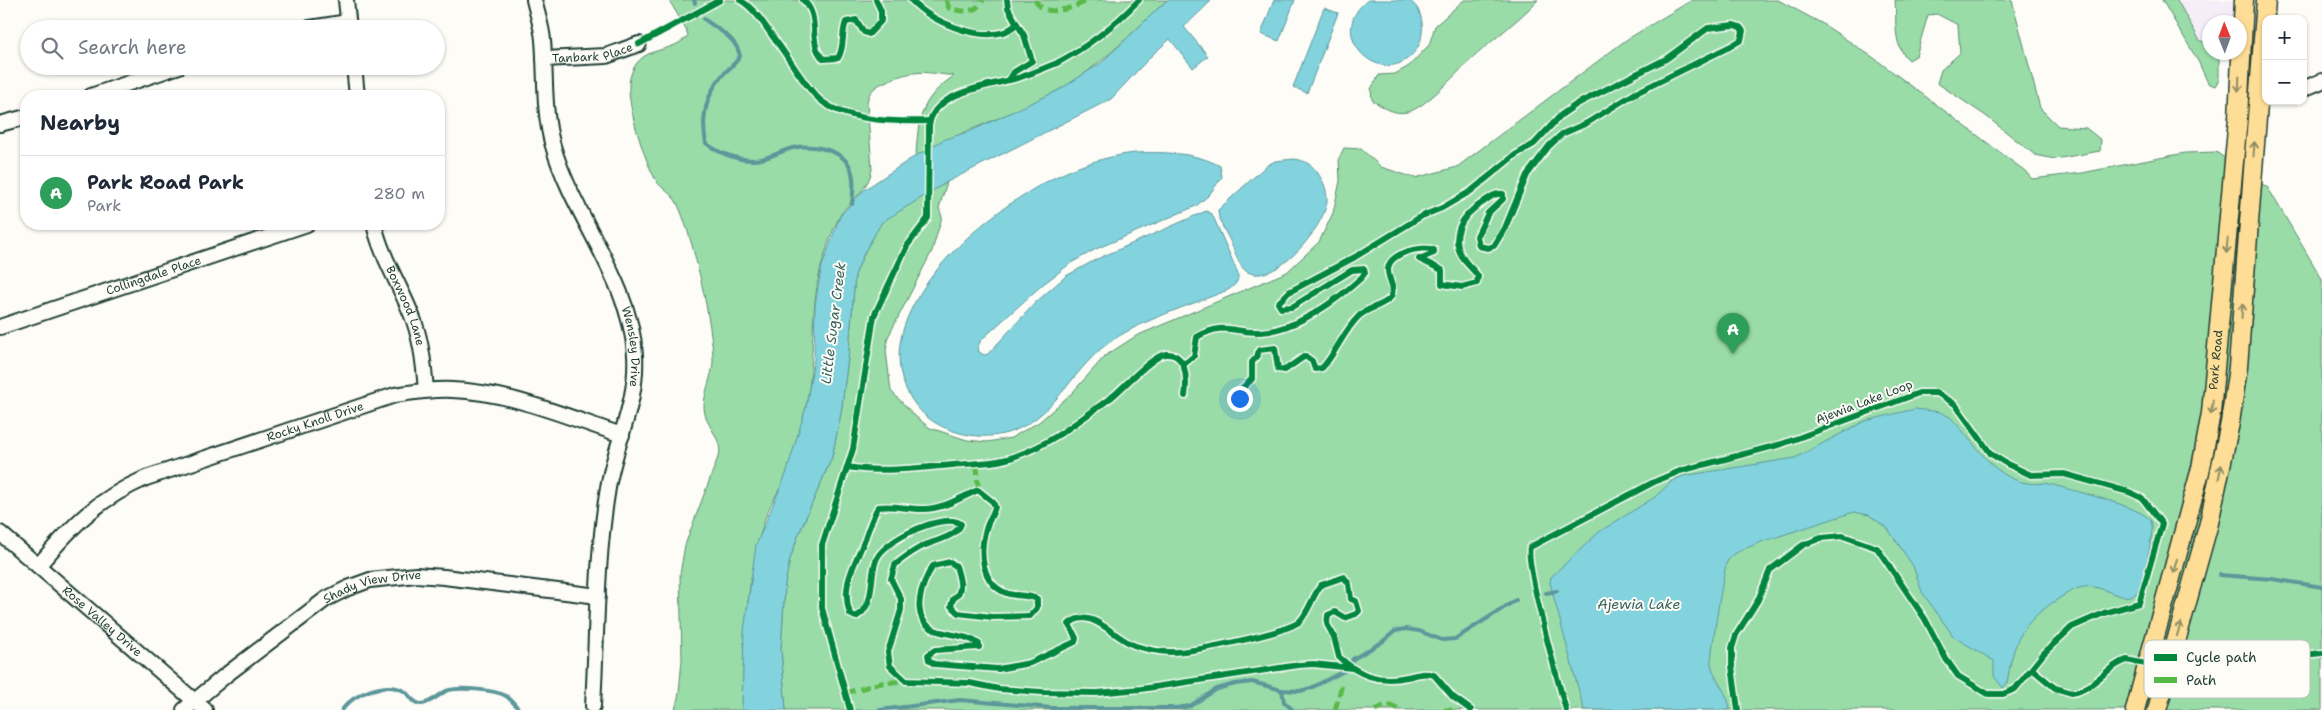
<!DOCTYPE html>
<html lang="en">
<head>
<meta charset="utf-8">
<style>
  body { margin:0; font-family:"Shantell Sans",sans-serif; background:#f6f6f7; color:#1f2937 }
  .controls { position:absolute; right:15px; top:15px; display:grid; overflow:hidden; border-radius:10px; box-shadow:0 1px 4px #0004 }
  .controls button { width:45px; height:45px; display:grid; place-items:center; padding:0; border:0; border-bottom:1px solid #e0e1e3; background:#fff; color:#1f2937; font:25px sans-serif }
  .compass { position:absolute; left:2202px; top:15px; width:45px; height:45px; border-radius:50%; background:#fff; box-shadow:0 1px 4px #0004; rotate:359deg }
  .you { position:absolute; left:1239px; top:398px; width:18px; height:18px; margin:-12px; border:4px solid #fff; border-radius:50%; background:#1a73e8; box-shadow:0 0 0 8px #1a73e833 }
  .badge { display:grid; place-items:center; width:32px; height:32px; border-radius:50%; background:#c8321e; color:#fff; font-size:16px; font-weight:700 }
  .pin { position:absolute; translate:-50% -41px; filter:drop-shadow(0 1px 2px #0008) }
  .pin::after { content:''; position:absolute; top:26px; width:18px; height:15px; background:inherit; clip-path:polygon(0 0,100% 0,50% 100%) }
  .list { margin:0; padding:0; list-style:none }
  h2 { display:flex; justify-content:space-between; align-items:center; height:65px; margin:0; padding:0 20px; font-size:21px }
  h2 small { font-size:16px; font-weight:400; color:#747a83 }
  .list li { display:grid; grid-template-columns:32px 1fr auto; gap:15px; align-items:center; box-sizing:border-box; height:75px; padding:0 20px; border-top:1px solid #e0e1e3 }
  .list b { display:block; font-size:19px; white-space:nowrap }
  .list p { margin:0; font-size:16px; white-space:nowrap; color:#747a83 }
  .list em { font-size:16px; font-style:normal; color:#747a83 }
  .icon { flex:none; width:28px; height:28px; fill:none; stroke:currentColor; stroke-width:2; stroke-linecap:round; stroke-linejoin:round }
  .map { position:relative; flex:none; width:2322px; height:710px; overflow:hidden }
  .search { position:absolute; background:#fff; box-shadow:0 1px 4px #0004; left:20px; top:20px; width:425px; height:55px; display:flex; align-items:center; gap:12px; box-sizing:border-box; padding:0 18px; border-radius:28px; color:#747a83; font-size:19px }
  .panel { position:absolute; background:#fff; box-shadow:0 1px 4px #0004; left:20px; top:90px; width:425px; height:140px; border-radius:20px }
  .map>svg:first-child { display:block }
  .built { fill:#f5eef9 }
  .green { fill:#99dca8; stroke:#5c8c6e }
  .water { fill:#83d3de; stroke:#5b979a }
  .pier { fill:#fdfcf7 }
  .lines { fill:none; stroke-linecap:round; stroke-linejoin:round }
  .stream { stroke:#5b979a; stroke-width:4 }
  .minor-casing { stroke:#1f3d34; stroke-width:18 }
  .major-casing { stroke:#1f3d34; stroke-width:21 }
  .minor { stroke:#fdfcf7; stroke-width:14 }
  .major { stroke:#fedd96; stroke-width:18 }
  .quiet { stroke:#58b947; stroke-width:5; stroke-dasharray:10 5; stroke-linecap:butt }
  .cycleway-casing { stroke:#fdfcf7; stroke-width:9 }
  .cycleway { stroke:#00873e; stroke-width:6 }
  .oneway { stroke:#8e8d65 }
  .labels { text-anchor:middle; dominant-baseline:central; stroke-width:4; stroke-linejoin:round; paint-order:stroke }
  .street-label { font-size:12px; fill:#1f3d34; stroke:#fdfcf7 }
  .water-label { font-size:14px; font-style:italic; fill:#38625e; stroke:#fdfcf7 }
  .key { fill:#fdfcf7; stroke:#bac3bc; stroke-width:1 }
  .key-label { font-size:14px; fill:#1f3d34 }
</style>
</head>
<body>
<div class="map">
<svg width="2322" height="710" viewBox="0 0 2322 710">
  <rect width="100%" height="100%" fill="#fdfcf7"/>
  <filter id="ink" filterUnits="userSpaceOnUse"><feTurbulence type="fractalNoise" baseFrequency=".02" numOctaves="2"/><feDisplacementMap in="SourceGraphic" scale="10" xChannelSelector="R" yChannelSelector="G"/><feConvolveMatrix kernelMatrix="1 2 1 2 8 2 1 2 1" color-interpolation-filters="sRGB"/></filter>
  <g filter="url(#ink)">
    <polygon class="built" points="2165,0 2237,0 2236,22 2210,22 2209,51 2203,49"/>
    <g class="green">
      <path d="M669 0H1167C1133 32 1100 67 1059 90 1013 115 962 130 916 156 918 118 921 98 954 76 925 72 915 69 887 81 876 86 869 90 867 102L872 169C869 189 853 198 841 214 832 229 826 251 821 267 809 310 816 361 806 406 802 428 794 454 786 475 780 490 770 504 765 519 745 581 744 646 742 710H675L679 693 682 659 680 574 685 545 720 452C720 435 704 424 704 407 704 392 712 377 713 363 714 328 692 231 676 201 671 193 662 189 657 182 645 163 624 99 630 78 639 43 669 56 688 36L686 29Z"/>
      <path d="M1464 0H1538C1518 21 1496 37 1475 56 1460 69 1425 109 1407 112 1394 115 1383 107 1372 100L1371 89 1379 75 1395 74 1409 66 1429 45 1435 26Z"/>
      <polygon points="1692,0 1778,0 1823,24 1874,58 2025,171 2032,179 2082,173 2185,153 2216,152 2268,188 2322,279 2322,710 786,710 781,650 785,584 790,559 798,536 832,457 841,413 849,350 855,275 865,251 882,221 947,182 939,208 942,217 932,251 888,337 886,351 891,391 916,417 930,428 967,440 987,442 1011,438 1039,422 1072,393 1105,356 1136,336 1287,272 1319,242 1333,213 1340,181 1339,158 1344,148 1361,149 1381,167 1415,178 1457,167 1626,40"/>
      <path d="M1895 0H2012L2040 108 2058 126 2086 128 2101 140 2100 151 2055 159 2035 155 1986 116 1937 83 1941 70 1960 53 1958 25 1937 14 1928 15 1916 56 1909 60C1892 45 1897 22 1895 0Z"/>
      <polygon points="2162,0 2177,0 2200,41 2209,42 2210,52 2219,53 2219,80 2215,86 2208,83 2198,61"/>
    </g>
    <g class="water">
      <polygon points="1167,0 1212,0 1184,27 1208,56 1193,68 1170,39 1152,55 1111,99 947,182 882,222 865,251 855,275 849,350 841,413 832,457 798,536 790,559 785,584 781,650 786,710 742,710 744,631 756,545 786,474 806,407 814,359 815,305 821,269 840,216 864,190 909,160 943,140 973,130 1059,90 1101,63"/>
      <polygon points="1274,0 1295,0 1279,41 1261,34"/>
      <path d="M1368 0C1379 0 1396 0 1407 0 1425 6 1426 37 1416 50 1383 94 1322 34 1368 0Z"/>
      <polygon points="1324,8 1338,13 1307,93 1293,87"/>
      <path d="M1135 153C1163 152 1195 152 1220 166L1222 177 1209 195 1196 206 1096 249 1071 263 1042 285 981 340 978 346 979 352 984 355 988 354 1036 302 1066 276 1097 259 1206 211 1212 214 1237 271C1240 280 1236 285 1228 290 1191 305 1138 321 1107 344 1071 371 1053 420 1007 433 983 440 955 435 934 422 920 413 910 400 904 384 878 315 961 236 1013 202 1050 177 1090 158 1135 153Z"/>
      <path d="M1294 159C1305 160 1314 166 1319 175 1324 182 1327 191 1327 200 1326 226 1274 289 1246 271 1239 266 1236 255 1233 248 1229 236 1218 223 1218 210L1266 166 1275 161Z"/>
      <path d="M1915 409 1940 412 1950 417C1979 446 1998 490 2046 483 2066 489 2142 506 2151 521 2156 531 2142 582 2137 593 2123 603 2107 588 2093 587 2079 585 2069 592 2058 599 2020 624 2014 640 2007 683L2003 688 1994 676V661L1954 637 1922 592 1913 566 1888 529 1869 515 1854 512 1758 543C1749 548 1733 551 1727 562 1724 568 1710 657 1711 664 1714 680 1729 693 1730 710H1584L1550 583 1551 577 1599 532 1655 497 1672 481 1683 476 1795 458 1865 421Z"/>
    </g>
    <polygon class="pier" points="933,144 932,194 925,198 925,148"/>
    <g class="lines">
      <g class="stream">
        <polyline points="694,0 695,3"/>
        <path d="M704 19C718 30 736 37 740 56 735 65 727 69 721 77 705 97 701 118 706 143 718 153 737 160 753 160 768 160 779 151 793 148 812 144 843 149 851 169 855 180 853 193 852 204"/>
        <polyline points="2220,575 2272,579 2322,587"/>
        <polyline points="1546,593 1557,591"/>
        <polyline points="1282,690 1284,702 1293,710"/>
        <path d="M342 710C353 694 386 680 404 691 410 695 414 705 422 704 430 703 439 695 446 691 457 686 496 690 506 696 511 699 516 706 520 710"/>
        <polyline points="880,710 960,700 1052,708 1177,708 1190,706 1217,689 1235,684 1252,682 1282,690 1300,691 1311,688 1348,669 1353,659 1382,642 1395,631 1406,629 1419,631 1442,640 1455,639 1516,600"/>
      </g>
      <g class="minor-casing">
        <g id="minor">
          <polyline points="346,0 349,29"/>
          <path id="s1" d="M534 0C537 13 542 27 543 40 546 75 543 112 553 146 573 216 631 282 635 355 638 403 615 443 608 488 596 560 597 634 593 706"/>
          <polyline points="304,29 348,22"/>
          <path id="s2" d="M544 59 606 56 639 44"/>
          <polyline points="354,66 357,96"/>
          <polyline points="2303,89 2322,81"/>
          <polyline points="91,96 179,66"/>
          <polyline points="0,124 26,117"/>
          <path id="s3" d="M374 224C382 259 402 288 414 321 422 344 424 367 426 390"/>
          <path id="s4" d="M0 327 307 224"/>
          <path id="s5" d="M0 533 205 710"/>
          <path id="s6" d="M38 566C73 525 96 500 146 478L395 395C414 392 433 389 452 390 511 392 567 417 622 435"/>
          <path id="s7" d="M184 710 226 675 326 599 348 588 370 580 416 575 444 577 598 596"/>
        </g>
      </g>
      <g class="major-casing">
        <g id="major">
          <path id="s8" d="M2135 710 2201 468 2211 413 2238 118 2244 0"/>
          <polyline points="2157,710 2209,523 2230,423 2238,367 2266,0"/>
        </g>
      </g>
      <use href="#minor" class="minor"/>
      <use href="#major" class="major"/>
      <g class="quiet">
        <path d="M946 0 949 8C962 12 976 14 983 0"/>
        <path d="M1035 0C1045 20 1075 7 1089 0"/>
        <polyline points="977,464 978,490"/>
        <polyline points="845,693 881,683 906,681"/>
        <polyline points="1335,710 1343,681"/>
        <polyline points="1375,710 1388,704 1402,710"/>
        <polyline points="1444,710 1452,710"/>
      </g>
      <g class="cycleway-casing">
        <g id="cycleway">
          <path d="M740 0C754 8 764 24 773 37 788 56 800 79 816 96 840 122 897 122 930 121"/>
          <path d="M803 0C819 14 811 34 817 49 818 52 821 56 823 59L838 58C845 48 841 34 846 22L856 20 864 32 869 34 881 21V11L876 0"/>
          <path d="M911 0C929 20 976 41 1004 32 1008 31 1013 27 1017 24L1008 8 1007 0"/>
          <polyline points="639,44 720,0"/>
          <polyline points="1009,80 1014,72 1032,61 1024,35 1017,24"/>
          <path d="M1183 365 1194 356 1197 337C1226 321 1232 333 1260 332 1296 330 1335 302 1361 278L1365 273 1364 269 1352 270 1292 307 1281 308 1278 303 1289 292 1355 257 1422 216 1442 208 1471 191 1515 155 1534 144 1561 115 1577 104 1666 59 1708 28 1734 25 1740 27 1743 31 1741 40 1731 46 1634 94 1587 123 1562 134 1549 146 1527 175 1505 228 1494 246 1488 248 1479 246 1477 236 1488 213 1503 199V194C1495 192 1488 199 1482 203 1462 215 1449 236 1463 258 1467 265 1473 269 1478 276L1477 283 1462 287 1442 284V270L1419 259 1434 253V250C1422 245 1388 253 1388 270 1388 281 1396 286 1391 297 1383 307 1367 307 1358 317 1343 332 1336 353 1322 368L1315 369 1312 361 1305 356 1285 370 1278 369 1275 348 1259 350 1257 357 1252 362V379L1233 397"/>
          <path d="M847 467C883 473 917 468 953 465 974 463 996 464 1016 456 1051 444 1083 418 1113 396 1124 387 1153 355 1166 354 1188 353 1187 382 1185 396"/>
          <path d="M1352 668 1313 664 1299 665 1141 689 1097 693 1042 692 999 689 970 683 906 681 890 666 888 652 901 610V599L891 579 895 565C903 558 912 552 921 547 933 541 957 537 961 524 946 511 886 539 877 558 868 577 877 605 856 617L850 614C840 586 855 564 865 539 869 528 872 518 878 507 896 505 906 509 922 509 941 510 960 498 978 490L993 502 995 507C993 515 988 521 986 529 979 552 981 583 1006 593 1016 597 1027 594 1037 599V608L1030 616 992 617 958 613 951 606 953 599C965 591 959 577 956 566L950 562 933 566C922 583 908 618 935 630 950 636 965 634 979 644V647L935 650 928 655 929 660 934 664 998 669 1030 663 1075 642 1076 638 1069 624C1091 605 1114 639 1136 646 1146 649 1159 652 1170 652 1189 653 1287 633 1300 621 1309 611 1313 595 1321 585L1344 577 1349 584 1351 599 1356 601 1359 611 1356 614 1345 618 1335 612 1328 615 1327 624 1334 637 1339 657C1359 676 1380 683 1407 677 1417 675 1424 672 1434 675L1453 697 1471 710"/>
          <path d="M2032 669 2055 688 2072 693C2095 689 2106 666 2127 660L2188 673 2260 654 2286 657 2322 653"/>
          <path d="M850 710 822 608V545L853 449 874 316 907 246 928 218 929 126C933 90 993 86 1021 77 1033 73 1045 68 1057 63 1087 47 1115 25 1139 0"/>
          <path d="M1566 710C1559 685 1525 564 1530 547L1654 482 1680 471 1782 444 1919 393H1937L1955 404 1991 454 2007 464 2031 475 2064 474 2129 492 2142 498 2162 524 2139 603 2104 613 2072 627 2045 652 2015 689 2003 694H1988L1958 676 1946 659 1925 619 1877 548 1843 536 1821 538 1803 545 1770 570 1758 600 1736 635 1732 648V666L1738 710"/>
        </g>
      </g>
      <use href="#cycleway" class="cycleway"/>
    </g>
    <defs><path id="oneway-shaft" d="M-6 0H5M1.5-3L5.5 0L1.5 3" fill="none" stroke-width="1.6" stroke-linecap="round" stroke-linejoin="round" transform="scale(1.25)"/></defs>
    <g class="oneway">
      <use href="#oneway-shaft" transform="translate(2239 84) rotate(92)"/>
      <use href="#oneway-shaft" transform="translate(2254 149) rotate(-86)"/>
      <use href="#oneway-shaft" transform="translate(2227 246) rotate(95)"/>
      <use href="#oneway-shaft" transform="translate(2242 311) rotate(-86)"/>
      <use href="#oneway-shaft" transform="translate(2212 407) rotate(97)"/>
      <use href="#oneway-shaft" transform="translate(2220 472) rotate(-78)"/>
      <use href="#oneway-shaft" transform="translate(2175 566) rotate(105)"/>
      <use href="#oneway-shaft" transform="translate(2179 629) rotate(-74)"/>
    </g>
  </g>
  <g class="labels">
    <g class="street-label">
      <text stroke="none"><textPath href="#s2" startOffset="49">Tanbark Place</textPath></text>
      <text stroke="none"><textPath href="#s4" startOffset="162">Collingdale Place</textPath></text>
      <text stroke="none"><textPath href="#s3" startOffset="88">Boxwood Lane</textPath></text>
      <text stroke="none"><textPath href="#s1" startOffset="365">Wensley Drive</textPath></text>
      <text stroke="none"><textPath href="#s8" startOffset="360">Park Road</textPath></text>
      <text transform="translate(1864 402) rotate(-21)">Ajewia Lake Loop</text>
      <text stroke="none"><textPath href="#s6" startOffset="319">Rocky Knoll Drive</textPath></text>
      <text stroke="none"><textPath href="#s7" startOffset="229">Shady View Drive</textPath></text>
      <text stroke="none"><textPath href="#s5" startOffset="135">Rose Valley Drive</textPath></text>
    </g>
    <g class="water-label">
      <text transform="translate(833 323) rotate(-83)">Little Sugar Creek</text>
      <text x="1639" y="604">Ajewia Lake</text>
    </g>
  </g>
  <rect x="2144" y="640" width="166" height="58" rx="8" class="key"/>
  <rect x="2154" y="654" width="23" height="7" fill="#00873e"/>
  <rect x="2154" y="677" width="23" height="6" fill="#58b947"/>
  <g class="key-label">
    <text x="2186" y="662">Cycle path</text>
    <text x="2186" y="685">Path</text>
  </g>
</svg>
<div class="controls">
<button>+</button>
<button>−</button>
</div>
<svg class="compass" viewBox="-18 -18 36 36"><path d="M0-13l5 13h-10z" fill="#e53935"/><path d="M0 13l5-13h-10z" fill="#747a83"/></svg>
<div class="you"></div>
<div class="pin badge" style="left:1733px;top:354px;background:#2e9e5b">A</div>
<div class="search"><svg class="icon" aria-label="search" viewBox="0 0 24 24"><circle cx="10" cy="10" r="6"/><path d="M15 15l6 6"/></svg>Search here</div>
<section class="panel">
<h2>Nearby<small></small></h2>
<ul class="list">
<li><span class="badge" style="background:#2e9e5b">A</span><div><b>Park Road Park</b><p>Park</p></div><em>280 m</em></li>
</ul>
</section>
</div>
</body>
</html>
